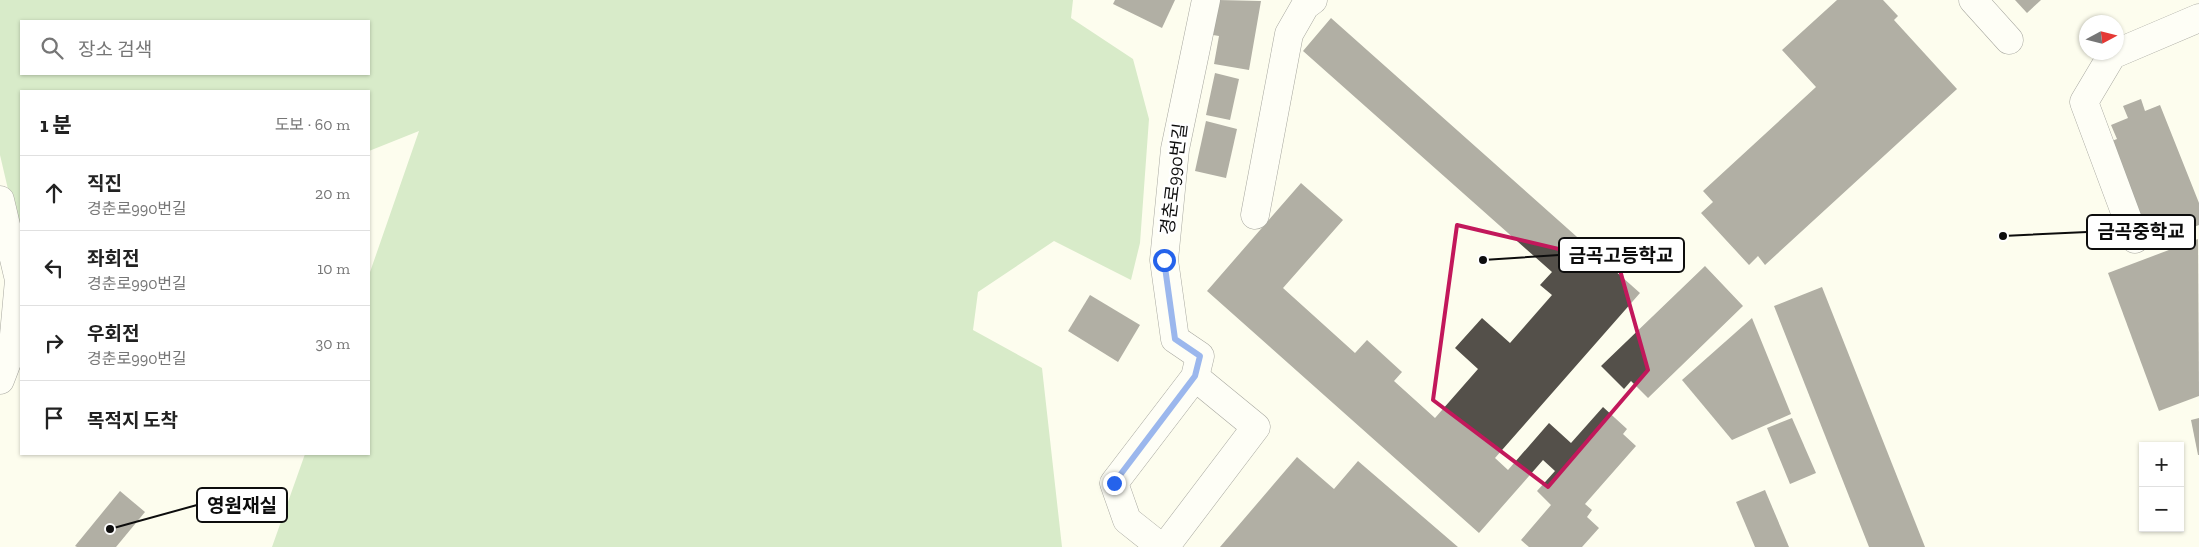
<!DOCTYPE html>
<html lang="ko">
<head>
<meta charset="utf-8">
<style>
  body { margin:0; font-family:"Zilla Slab","Noto Sans KR",serif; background:#f2f2f2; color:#222 }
  .controls { position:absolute; right:15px; bottom:15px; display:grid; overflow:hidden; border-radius:0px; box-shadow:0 1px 4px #0004 }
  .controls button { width:45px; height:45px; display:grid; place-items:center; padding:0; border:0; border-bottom:1px solid #e0e0e0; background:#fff; color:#222; font:25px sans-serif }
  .compass { position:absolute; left:2079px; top:15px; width:45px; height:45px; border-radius:50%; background:#fff; box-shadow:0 1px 4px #0004; rotate:83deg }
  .stop { position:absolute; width:15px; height:15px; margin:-11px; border:4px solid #2563eb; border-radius:50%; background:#fff }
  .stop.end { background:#2563eb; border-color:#fff; box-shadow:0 1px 5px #0008 }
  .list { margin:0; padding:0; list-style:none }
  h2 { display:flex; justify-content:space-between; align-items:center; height:65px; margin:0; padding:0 20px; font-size:21px }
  h2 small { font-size:16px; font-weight:400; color:#767676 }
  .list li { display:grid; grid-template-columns:32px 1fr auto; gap:15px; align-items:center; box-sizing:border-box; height:75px; padding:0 20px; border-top:1px solid #e0e0e0 }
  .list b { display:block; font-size:19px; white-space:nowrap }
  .list p { margin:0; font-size:16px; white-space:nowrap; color:#767676 }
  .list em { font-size:16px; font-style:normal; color:#767676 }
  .icon { flex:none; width:28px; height:28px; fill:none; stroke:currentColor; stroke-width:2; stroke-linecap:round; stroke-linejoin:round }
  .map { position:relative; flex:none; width:2199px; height:547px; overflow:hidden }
  .search { position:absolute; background:#fff; box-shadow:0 1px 4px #0004; left:20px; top:20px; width:350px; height:55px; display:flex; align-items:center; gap:12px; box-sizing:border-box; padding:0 18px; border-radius:0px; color:#767676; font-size:19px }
  .panel { position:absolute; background:#fff; box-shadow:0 1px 4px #0004; left:20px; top:90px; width:350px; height:365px; border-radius:0px }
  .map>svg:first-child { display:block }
  .forest { fill:#acd49c; fill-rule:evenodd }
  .building { fill:#54504a }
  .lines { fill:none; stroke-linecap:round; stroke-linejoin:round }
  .minor-casing { stroke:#404040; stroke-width:29 }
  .minor { stroke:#fff; stroke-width:28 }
  .route { stroke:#2563eb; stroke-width:6 }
  .marked { fill:none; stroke:#c2185b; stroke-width:4; stroke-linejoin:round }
  .labels { text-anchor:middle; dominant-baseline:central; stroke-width:5; stroke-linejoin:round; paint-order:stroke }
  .street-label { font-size:18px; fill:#0d0d0d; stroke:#fff }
  .leader { fill:none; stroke:#0d0d0d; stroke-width:2 }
  .callout-dot { fill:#0d0d0d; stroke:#fff; stroke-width:2 }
  .callout { fill:#fff; stroke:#0d0d0d; stroke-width:2 }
  .callout-label { font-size:19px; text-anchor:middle; font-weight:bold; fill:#0d0d0d }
</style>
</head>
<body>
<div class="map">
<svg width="2199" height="547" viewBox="0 0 2199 547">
  <rect width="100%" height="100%" fill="#fdfdee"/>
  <path class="forest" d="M0 0H1073L1071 18 1133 59 1149 119 1140 243 1131 280 1054 241 978 292 973 330 1042 368 1062 547H272L305 454H369V275L419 131 369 151V91H21V245L0 155ZM21 21H369V74H21Z"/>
  <g class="building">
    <polygon points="1115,0 1175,0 1162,28 1113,4"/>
    <polygon points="1219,0 1261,1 1249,70 1214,64 1219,36 1213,35"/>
    <polygon points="1837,0 1883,0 1898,16 1894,20 1957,89 1765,265 1758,256 1749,265 1701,213 1713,202 1703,191 1816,87 1782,50"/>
    <polygon points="2015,0 2041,0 2027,13"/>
    <polygon points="1331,18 1640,293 1495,458 1508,470 1549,423 1571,443 1603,407 1627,429 1623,434 1636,446 1585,504 1592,510 1587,517 1599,528 1582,547 1529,547 1521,540 1551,505 1537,491 1555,471 1543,460 1479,533 1207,291 1301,183 1343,220 1283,288 1355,353 1367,340 1402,372 1394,381 1435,418 1478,369 1455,348 1482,318 1510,343 1552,295 1540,285 1552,272 1303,51"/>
    <polygon points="1215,73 1239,79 1230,120 1206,115"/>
    <polygon points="2141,99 2145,111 2160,105 2199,203 2199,225 2150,245 2109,142 2117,139 2111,125 2128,118 2123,106"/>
    <polygon points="1206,121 1237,129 1226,178 1195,171"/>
    <polygon points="2198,239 2199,396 2159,411 2108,273"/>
    <polygon points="1705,266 1743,306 1648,398 1631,381 1624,389 1601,366"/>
    <polygon points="1822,287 1925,547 1869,547 1774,306"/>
    <polygon points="1090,295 1140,325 1118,362 1068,331"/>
    <polygon points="1752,318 1791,414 1732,440 1682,380"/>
    <polygon points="1792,418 1816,473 1790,484 1767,428"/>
    <polygon points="2199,418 2199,455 2198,455 2191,420"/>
    <polygon points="1297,457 1334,489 1358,461 1458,547 1220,547"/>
    <polygon points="1765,490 1789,547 1755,547 1736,502"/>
    <polygon points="120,491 145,512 116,547 77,547 75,546"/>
  </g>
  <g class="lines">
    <g class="minor-casing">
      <g id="minor">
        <polyline points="1973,0 2009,40"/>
        <polyline points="0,200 19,280 13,346 0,380"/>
        <polyline points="1255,215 1289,34 1305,6 1313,0"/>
        <polyline points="2135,239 2084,102 2112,55 2199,18"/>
        <polyline points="1161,547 1127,520 1114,483 1195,377 1200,356 1175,339 1164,260 1175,149 1206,0"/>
        <polyline points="1165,547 1256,427 1195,377"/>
      </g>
    </g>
    <use href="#minor" class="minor"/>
  </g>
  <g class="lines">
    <polyline class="route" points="1114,483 1195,376 1200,356 1175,339 1164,260"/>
  </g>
  <path d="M0 0H2199V547H0ZM1457 225 1618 263 1648 370 1548 487 1433 400Z" fill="#fdfdee" fill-opacity=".55" fill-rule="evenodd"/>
  <path class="marked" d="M1457 225 1618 263 1648 370 1548 487 1433 400Z"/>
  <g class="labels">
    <g class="street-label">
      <text transform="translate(1174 179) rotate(-83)">경춘로990번길</text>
    </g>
  </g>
  <path class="leader" d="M2003 236L2087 232M1483 260L1559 255M110 529L197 505"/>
  <g class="callout-dot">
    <circle cx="2003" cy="236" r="5"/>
    <circle cx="1483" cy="260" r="5"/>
    <circle cx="110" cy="529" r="5"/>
  </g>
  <g class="callout">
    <rect x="2087" y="215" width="108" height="34" rx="5"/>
    <rect x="1559" y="238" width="125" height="34" rx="5"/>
    <rect x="197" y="488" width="90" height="34" rx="5"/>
  </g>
  <g class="callout-label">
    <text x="2141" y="238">금곡중학교</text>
    <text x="1621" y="262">금곡고등학교</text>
    <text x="242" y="512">영원재실</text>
  </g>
</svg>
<div class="controls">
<button>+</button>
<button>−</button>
</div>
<svg class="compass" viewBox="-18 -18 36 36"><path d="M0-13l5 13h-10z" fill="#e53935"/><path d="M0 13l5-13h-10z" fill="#767676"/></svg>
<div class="stop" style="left:1164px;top:260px"></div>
<div class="stop end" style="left:1114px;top:483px"></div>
<div class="search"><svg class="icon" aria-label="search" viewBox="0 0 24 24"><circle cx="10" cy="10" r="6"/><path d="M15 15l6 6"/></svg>장소 검색</div>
<section class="panel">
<h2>1 분<small>도보 · 60 m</small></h2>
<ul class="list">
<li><svg class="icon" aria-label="ahead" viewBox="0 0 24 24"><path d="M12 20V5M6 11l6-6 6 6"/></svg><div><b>직진</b><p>경춘로990번길</p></div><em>20 m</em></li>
<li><svg class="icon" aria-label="left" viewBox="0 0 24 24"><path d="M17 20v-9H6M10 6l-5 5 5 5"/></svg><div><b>좌회전</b><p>경춘로990번길</p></div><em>10 m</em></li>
<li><svg class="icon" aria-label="right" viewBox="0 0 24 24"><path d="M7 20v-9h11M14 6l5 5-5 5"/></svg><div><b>우회전</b><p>경춘로990번길</p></div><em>30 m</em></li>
<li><svg class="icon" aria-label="arrive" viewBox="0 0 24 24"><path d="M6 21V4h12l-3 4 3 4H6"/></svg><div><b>목적지 도착</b></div></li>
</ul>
</section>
</div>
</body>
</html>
